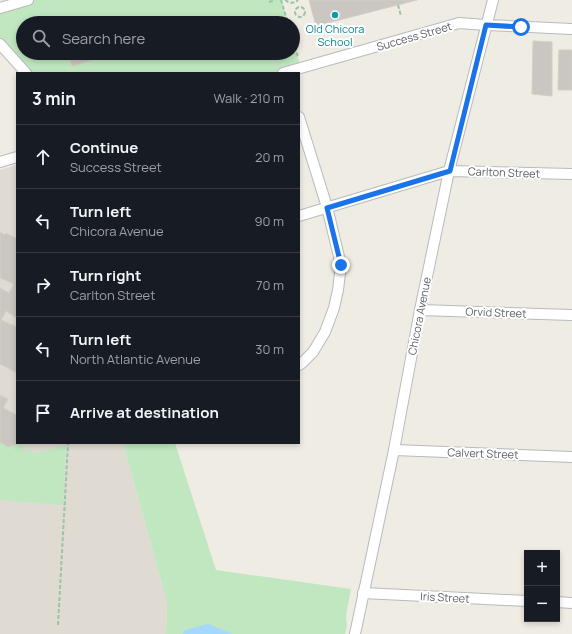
<!DOCTYPE html>
<html lang="en">
<head>
<meta charset="utf-8">
<style>
  body { margin:0; font-family:Manrope,sans-serif; background:#20242c; color:#f1f3f6 }
  .controls { position:absolute; right:12px; bottom:12px; display:grid; overflow:hidden; border-radius:0px; box-shadow:0 2px 6px #0003 }
  .controls button { width:36px; height:36px; display:grid; place-items:center; padding:0; border:0; border-bottom:1px solid #363941; background:#171b24; color:#f1f3f6; font:20px sans-serif }
  .stop { position:absolute; width:12px; height:12px; margin:-9px; border:3px solid #1a73e8; border-radius:50%; background:#fff }
  .stop.end { background:#1a73e8; border-color:#fff; box-shadow:0 1px 4px #0008 }
  .list { margin:0; padding:0; list-style:none }
  h2 { display:flex; justify-content:space-between; align-items:center; height:52px; margin:0; padding:0 16px; font-size:17px }
  h2 small { font-size:13px; font-weight:400; color:#9ea1a6 }
  .list li { display:grid; grid-template-columns:26px 1fr auto; gap:12px; align-items:center; box-sizing:border-box; height:64px; padding:0 16px; border-top:1px solid #363941 }
  .list b { display:block; font-size:15px; white-space:nowrap }
  .list p { margin:0; font-size:13px; white-space:nowrap; color:#9ea1a6 }
  .list em { font-size:13px; font-style:normal; color:#9ea1a6 }
  .icon { flex:none; width:22px; height:22px; fill:none; stroke:currentColor; stroke-width:2; stroke-linecap:round; stroke-linejoin:round }
  .map { position:relative; flex:none; width:572px; height:634px; overflow:hidden }
  .search { position:absolute; background:#171b24; box-shadow:0 2px 6px #0003; left:16px; top:16px; width:284px; height:44px; display:flex; align-items:center; gap:10px; box-sizing:border-box; padding:0 14px; border-radius:22px; color:#9ea1a6; font-size:15px }
  .panel { position:absolute; background:#171b24; box-shadow:0 2px 6px #0003; left:16px; top:72px; width:284px; height:372px; border-radius:0px }
  .map>svg:first-child { display:block }
  .education { fill:#dfdbd2 }
  .green { fill:#c1e7c1 }
  .water { fill:#a4d8ff }
  .building { fill:#cac7c2; stroke:#d4cec3 }
  .lines { fill:none; stroke-linecap:round; stroke-linejoin:round }
  .minor-casing { stroke:#b7babe; stroke-width:12 }
  .path { stroke:#98c6a5; stroke-width:2; stroke-dasharray:4 2; stroke-linecap:butt }
  .minor { stroke:#fff; stroke-width:10 }
  .route { stroke:#1a73e8; stroke-width:5 }
  .culture-dot { fill:#0f9aa8; stroke:#fff; stroke-width:1.5 }
  .labels { text-anchor:middle; dominant-baseline:central; stroke-width:4; stroke-linejoin:round; paint-order:stroke }
  .culture-label { font-size:11px; fill:#0d838f; stroke:#fff }
  .street-label { font-size:11px; fill:#5c6065; stroke:#fff }
</style>
</head>
<body>
<div class="map">
<svg width="572" height="634" viewBox="0 0 572 634">
  <rect width="100%" height="100%" fill="#efece4"/>
  <polygon class="education" points="17,165 17,443 123,443 167,603 166,634 0,634 0,170"/>
  <g class="green">
    <polygon points="31,0 281,0 288,23 23,23 23,53 293,53 293,41 301,68 283,73 27,73 0,43 0,9"/>
    <polygon points="0,442 8,447 22,443 24,451 32,449 33,454 66,445 63,505 0,500"/>
    <polygon points="123,443 175,443 216,570 351,589 346,615 347,626 345,634 166,634 167,603"/>
  </g>
  <polygon class="water" points="208,624 233,634 183,634 185,630"/>
  <g class="building">
    <polygon points="309,0 417,0 316,26"/>
    <polygon points="533,41 552,42 552,96 532,94"/>
    <polygon points="559,50 572,50 572,90 558,90"/>
    <polygon points="68,53 90,53 92,60 72,66"/>
    <polygon points="0,232 5,235 6,233 17,239 17,318 6,311 1,320 17,327 17,373 0,364 0,288 9,293 14,284 0,278"/>
    <polygon points="0,395 8,399 3,408 17,415 17,443 20,443 8,447 0,442"/>
  </g>
  <g class="lines">
    <g class="minor-casing">
      <g id="minor">
        <polyline points="0,8 28,0"/>
        <polyline points="0,44 26,73"/>
        <polyline points="283,73 459,23 486,25 572,29"/>
        <polyline points="299,117 327,207 341,265 338,290 334,308 325,332 313,352 302,363 299,365"/>
        <polyline points="0,162 17,157"/>
        <polyline points="299,216 449,171 572,174"/>
        <polyline points="420,310 572,315"/>
        <polyline points="394,450 572,457"/>
        <polyline points="363,593 527,601"/>
        <polyline points="557,602 572,603"/>
        <polyline points="355,634 394,450 420,310 449,171 493,0"/>
      </g>
    </g>
    <g class="path">
      <polyline points="281,0 288,23"/>
      <path d="M285 0C289 3 294 4 298 0"/>
      <polyline points="269,2 275,0"/>
      <polyline points="398,5 401,16"/>
      <circle cx="300" cy="12" r="5"/>
      <polyline points="293,41 298,57"/>
      <polyline points="58,625 68,443"/>
    </g>
    <use href="#minor" class="minor"/>
  </g>
  <g class="lines">
    <polyline class="route" points="341,265 327,208 450,171 486,25 521,27"/>
  </g>
  <circle class="culture-dot" cx="335" cy="15" r="4"/>
  <g class="labels">
    <g class="culture-label">
      <text x="335" y="28">Old Chicora<tspan x="335" dy="13">School</tspan></text>
    </g>
    <g class="street-label">
      <text transform="translate(414 36) rotate(-16)">Success Street</text>
      <text transform="translate(504 172) rotate(2)">Carlton Street</text>
      <text transform="translate(496 312) rotate(2)">Orvid Street</text>
      <text transform="translate(419 316) rotate(-79)">Chicora Avenue</text>
      <text transform="translate(483 453) rotate(2)">Calvert Street</text>
      <text transform="translate(445 597) rotate(3)">Iris Street</text>
    </g>
  </g>
</svg>
<div class="controls">
<button>+</button>
<button>−</button>
</div>
<div class="stop" style="left:521px;top:27px"></div>
<div class="stop end" style="left:341px;top:265px"></div>
<div class="search"><svg class="icon" aria-label="search" viewBox="0 0 24 24"><circle cx="10" cy="10" r="6"/><path d="M15 15l6 6"/></svg>Search here</div>
<section class="panel">
<h2>3 min<small>Walk · 210 m</small></h2>
<ul class="list">
<li><svg class="icon" aria-label="ahead" viewBox="0 0 24 24"><path d="M12 20V5M6 11l6-6 6 6"/></svg><div><b>Continue</b><p>Success Street</p></div><em>20 m</em></li>
<li><svg class="icon" aria-label="left" viewBox="0 0 24 24"><path d="M17 20v-9H6M10 6l-5 5 5 5"/></svg><div><b>Turn left</b><p>Chicora Avenue</p></div><em>90 m</em></li>
<li><svg class="icon" aria-label="right" viewBox="0 0 24 24"><path d="M7 20v-9h11M14 6l5 5-5 5"/></svg><div><b>Turn right</b><p>Carlton Street</p></div><em>70 m</em></li>
<li><svg class="icon" aria-label="left" viewBox="0 0 24 24"><path d="M17 20v-9H6M10 6l-5 5 5 5"/></svg><div><b>Turn left</b><p>North Atlantic Avenue</p></div><em>30 m</em></li>
<li><svg class="icon" aria-label="arrive" viewBox="0 0 24 24"><path d="M6 21V4h12l-3 4 3 4H6"/></svg><div><b>Arrive at destination</b></div></li>
</ul>
</section>
</div>
</body>
</html>
